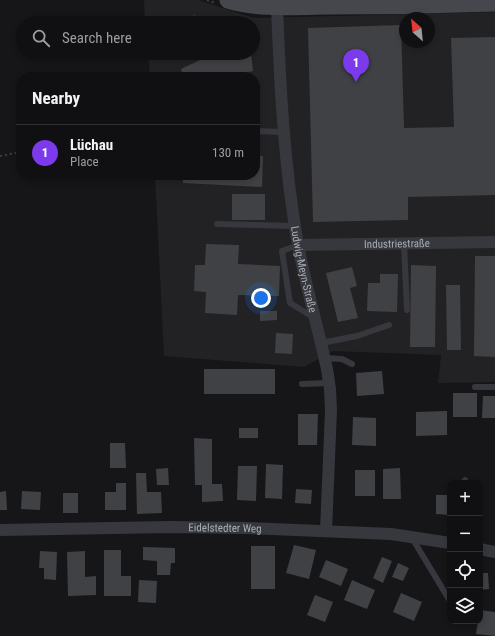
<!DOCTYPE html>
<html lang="en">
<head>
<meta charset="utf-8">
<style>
  body { margin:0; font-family:"Roboto Condensed",sans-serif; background:#1e1e20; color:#f1f3f6 }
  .controls { position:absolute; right:12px; bottom:12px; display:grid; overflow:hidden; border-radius:8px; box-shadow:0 2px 6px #0003 }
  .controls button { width:36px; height:36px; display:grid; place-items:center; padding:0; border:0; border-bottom:1px solid #303032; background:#101012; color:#f1f3f6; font:20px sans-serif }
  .compass { position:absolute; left:399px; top:12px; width:36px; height:36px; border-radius:50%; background:#101012; box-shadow:0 2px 6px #0003; rotate:333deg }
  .you { position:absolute; left:261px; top:298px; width:14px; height:14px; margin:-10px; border:3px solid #fff; border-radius:50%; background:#1a73e8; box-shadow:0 0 0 6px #1a73e833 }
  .badge { display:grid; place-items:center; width:26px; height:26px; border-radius:50%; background:#7c3aed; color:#fff; font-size:13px; font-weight:700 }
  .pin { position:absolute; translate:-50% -33px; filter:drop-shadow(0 1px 2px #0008) }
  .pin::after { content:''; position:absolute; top:21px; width:14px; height:12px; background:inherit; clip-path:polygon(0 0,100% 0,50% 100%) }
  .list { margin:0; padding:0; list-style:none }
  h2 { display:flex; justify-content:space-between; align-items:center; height:52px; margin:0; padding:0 16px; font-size:17px }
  h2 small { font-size:13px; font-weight:400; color:#9c9d9f }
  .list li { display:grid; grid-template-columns:26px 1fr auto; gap:12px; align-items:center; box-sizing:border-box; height:56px; padding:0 16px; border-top:1px solid #303032 }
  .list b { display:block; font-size:15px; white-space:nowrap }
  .list p { margin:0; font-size:13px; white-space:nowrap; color:#9c9d9f }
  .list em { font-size:13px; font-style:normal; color:#9c9d9f }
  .icon { flex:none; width:22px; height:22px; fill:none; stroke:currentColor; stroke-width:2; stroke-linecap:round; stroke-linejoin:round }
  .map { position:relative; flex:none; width:495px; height:636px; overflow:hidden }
  .search { position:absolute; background:#101012; box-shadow:0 2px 6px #0003; left:16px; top:16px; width:244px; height:44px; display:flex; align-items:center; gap:10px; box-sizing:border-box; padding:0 14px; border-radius:22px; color:#9c9d9f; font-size:15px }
  .panel { position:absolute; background:#101012; box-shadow:0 2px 6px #0003; left:16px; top:72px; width:244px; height:108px; border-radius:16px }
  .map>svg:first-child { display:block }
  .built { fill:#222225; fill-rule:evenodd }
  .building { fill:#404145 }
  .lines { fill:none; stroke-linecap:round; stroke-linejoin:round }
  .path { stroke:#3d3f44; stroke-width:2; stroke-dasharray:2 3; stroke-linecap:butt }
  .lane { stroke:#37383d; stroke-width:6 }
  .street { stroke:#37383d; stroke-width:12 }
  .secondary { stroke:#45474d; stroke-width:17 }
  .labels { text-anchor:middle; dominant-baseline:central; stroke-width:3; stroke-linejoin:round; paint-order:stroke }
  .street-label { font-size:11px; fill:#a8adb8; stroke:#111113 }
</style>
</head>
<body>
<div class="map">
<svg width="495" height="636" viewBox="0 0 495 636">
  <rect width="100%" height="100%" fill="#161618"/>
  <path class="built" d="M144 0H198L254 18 495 12V382L438 383 441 355 333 351 304 367 164 356 155 175H255V77H150L148 53H253V23H145ZM405 18H429V42H405Z"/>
  <g class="building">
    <polygon points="195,15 198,23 179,23"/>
    <polygon points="401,25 404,128 454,127 451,38 495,37 495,195 408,197 408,220 313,222 308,28"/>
    <polygon points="215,53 221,53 222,57 240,53 251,53 253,71 227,77 183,77 181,69"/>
    <polygon points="255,155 263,156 262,187 183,183 183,175 255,175"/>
    <rect x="232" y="194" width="33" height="26"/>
    <polygon points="206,244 239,245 238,264 280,266 279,296 238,295 237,315 205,313 206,292 194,291 195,265 205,265"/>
    <polygon points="475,256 495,256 495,357 474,356"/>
    <polygon points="411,265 436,266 435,347 410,347"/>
    <polygon points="352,267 357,286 350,288 358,318 338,322 326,273"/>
    <polygon points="380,274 398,274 397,312 367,311 368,283 380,283"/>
    <polygon points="446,285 460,285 461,350 447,350"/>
    <polygon points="260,311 277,311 277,320 260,321"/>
    <polygon points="276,333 293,334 292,354 275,353"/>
    <rect x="204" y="369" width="71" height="25"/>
    <polygon points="382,371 384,394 357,396 356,373"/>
    <rect x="453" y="393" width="24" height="24"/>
    <polygon points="483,396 495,396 495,418 482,418"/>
    <polygon points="447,411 447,435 416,436 416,412"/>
    <polygon points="298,414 318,414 317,445 298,445"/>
    <polygon points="353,417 376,418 376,446 352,445"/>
    <rect x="239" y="428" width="19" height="10"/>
    <polygon points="194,438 212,439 212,484 222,484 223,501 202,502 202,485 195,485"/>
    <polygon points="110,443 125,443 126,468 110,468"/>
    <polygon points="266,464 283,465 282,499 265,498"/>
    <polygon points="238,466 257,466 256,501 237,500"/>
    <polygon points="168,468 169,485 157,485 156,469"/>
    <polygon points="400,468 401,499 383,499 383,469"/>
    <rect x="355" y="470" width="20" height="26"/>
    <polygon points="136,473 146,473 147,492 161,492 162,513 137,514"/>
    <polygon points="116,483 126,483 126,510 105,510 105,492 116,492"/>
    <polygon points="296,489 312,490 311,504 295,503"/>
    <rect x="480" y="489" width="3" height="32"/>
    <polygon points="6,491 7,510 0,510 0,492"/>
    <polygon points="22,491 41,492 40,510 21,509"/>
    <rect x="63" y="493" width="15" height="20"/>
    <polygon points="436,495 450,495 450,515 436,514"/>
    <polygon points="294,545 316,550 309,579 286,573"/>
    <rect x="251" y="546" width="24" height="43"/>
    <polygon points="143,547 175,548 175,563 171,563 170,575 157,575 157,561 143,560"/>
    <polygon points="104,550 121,550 121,576 131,576 131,596 104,596"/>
    <polygon points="40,551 57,552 56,580 44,579 44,568 39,568"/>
    <polygon points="85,551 85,577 96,576 96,595 68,596 67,552"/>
    <polygon points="382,557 392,561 383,583 373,578"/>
    <polygon points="326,560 348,569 341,586 319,577"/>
    <polygon points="398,563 409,568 403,581 392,577"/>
    <polygon points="480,573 488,573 489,589 480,590"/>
    <polygon points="139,580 157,581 156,603 138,602"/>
    <polygon points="352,580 375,590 367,609 344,600"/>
    <polygon points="401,593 422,602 414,621 393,612"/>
    <polygon points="315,595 333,602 325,622 307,615"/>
    <polygon points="480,610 495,612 495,636 476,634 478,621 480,621"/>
  </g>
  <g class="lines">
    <g class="path">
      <polyline points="207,0 215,3"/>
      <polyline points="0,156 21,152"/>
    </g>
    <g class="lane">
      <polyline points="255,131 284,132"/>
      <polyline points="217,224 296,226"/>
      <polyline points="404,243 407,310"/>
      <polyline points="298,245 282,251 290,303 313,317"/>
      <polyline points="321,343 357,336 389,325"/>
      <polyline points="325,358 342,359 352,364"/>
      <polyline points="302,384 330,383"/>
      <polyline points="475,387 495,387"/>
      <polyline points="464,483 465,480"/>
      <polyline points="412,538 450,601"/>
    </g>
    <g class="street">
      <path id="s1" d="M277 6C280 86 284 166 298 245 306 287 318 328 327 369L330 389 331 410 326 531"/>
      <path id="s2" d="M298 245 495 242"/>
      <path id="s3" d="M0 530 170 527 247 528 391 534 450 543"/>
      <polyline points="480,549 495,552"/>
    </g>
    <path class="secondary" d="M228 0C261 10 297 6 331 6 386 6 440 5 495 3"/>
  </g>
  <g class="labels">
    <g class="street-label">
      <text stroke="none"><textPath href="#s2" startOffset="99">Industriestraße</textPath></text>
      <text stroke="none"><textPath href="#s1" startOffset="265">Ludwig-Meyn-Straße</textPath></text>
      <text stroke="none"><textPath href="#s3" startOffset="225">Eidelstedter Weg</textPath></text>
    </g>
  </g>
</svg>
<div class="controls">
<button>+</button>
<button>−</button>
<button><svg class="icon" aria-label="locate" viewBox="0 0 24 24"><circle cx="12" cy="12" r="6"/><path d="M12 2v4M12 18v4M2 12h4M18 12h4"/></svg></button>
<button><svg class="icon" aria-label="layers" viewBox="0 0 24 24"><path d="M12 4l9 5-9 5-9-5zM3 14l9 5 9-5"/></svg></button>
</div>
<svg class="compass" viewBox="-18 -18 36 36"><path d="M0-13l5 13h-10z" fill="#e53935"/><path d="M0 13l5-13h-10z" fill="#9c9d9f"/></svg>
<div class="you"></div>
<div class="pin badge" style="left:356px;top:82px">1</div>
<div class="search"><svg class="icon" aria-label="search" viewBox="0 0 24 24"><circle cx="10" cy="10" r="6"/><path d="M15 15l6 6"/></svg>Search here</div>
<section class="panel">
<h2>Nearby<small></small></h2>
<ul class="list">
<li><span class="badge">1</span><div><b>Lüchau</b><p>Place</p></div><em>130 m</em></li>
</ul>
</section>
</div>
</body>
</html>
